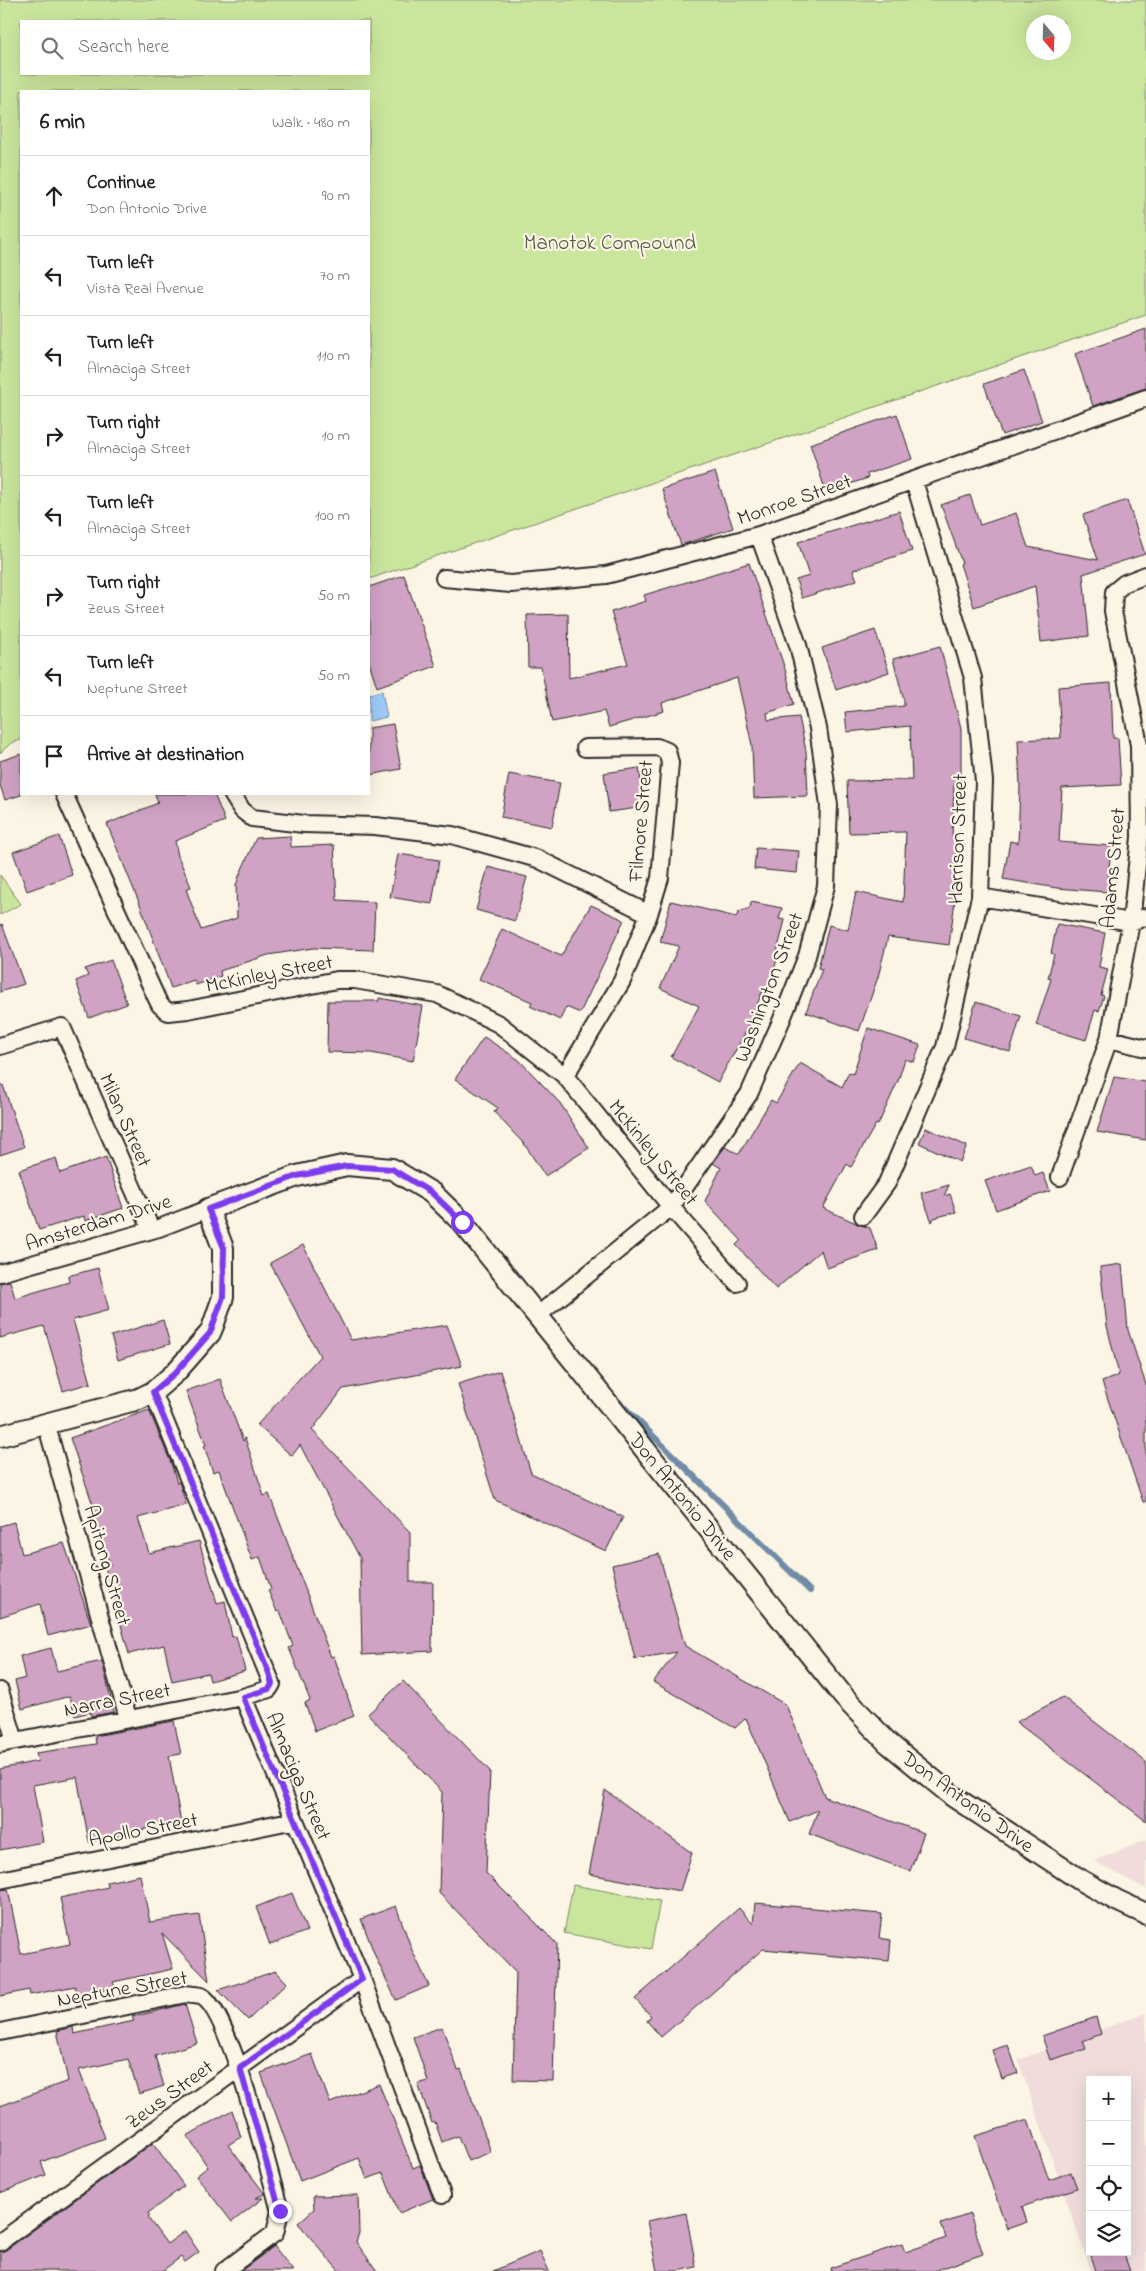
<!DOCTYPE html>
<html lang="en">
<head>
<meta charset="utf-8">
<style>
	:root { --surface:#fff; --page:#f6f6f6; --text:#202124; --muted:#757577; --line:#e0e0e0 }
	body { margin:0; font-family:"Indie Flower",sans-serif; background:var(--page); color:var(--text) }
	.controls { position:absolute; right:15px; bottom:15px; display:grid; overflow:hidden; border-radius:0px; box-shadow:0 5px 20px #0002 }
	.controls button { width:45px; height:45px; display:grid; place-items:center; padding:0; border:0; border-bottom:1px solid var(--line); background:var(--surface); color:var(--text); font:25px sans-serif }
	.compass { position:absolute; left:1026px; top:15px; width:45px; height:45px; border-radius:50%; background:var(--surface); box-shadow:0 5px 20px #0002; rotate:161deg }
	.stop { position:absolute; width:15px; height:15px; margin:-11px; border:4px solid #7c3aed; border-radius:50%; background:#fff }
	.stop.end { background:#7c3aed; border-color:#fff; box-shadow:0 1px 5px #0008 }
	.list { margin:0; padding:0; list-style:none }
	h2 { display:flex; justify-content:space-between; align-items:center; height:65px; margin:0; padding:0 20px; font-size:21px }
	h2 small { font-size:16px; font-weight:400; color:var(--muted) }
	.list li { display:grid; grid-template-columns:32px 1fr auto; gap:15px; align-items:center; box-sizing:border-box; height:80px; padding:0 20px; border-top:1px solid var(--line) }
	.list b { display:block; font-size:19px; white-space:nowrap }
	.list p { margin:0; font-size:16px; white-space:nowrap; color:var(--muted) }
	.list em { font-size:16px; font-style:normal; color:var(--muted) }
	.icon { flex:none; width:28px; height:28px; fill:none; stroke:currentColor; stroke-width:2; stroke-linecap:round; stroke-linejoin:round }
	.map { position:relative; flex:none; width:1146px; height:2271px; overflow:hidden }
	.search { position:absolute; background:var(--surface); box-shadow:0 5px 20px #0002; left:20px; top:20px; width:350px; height:55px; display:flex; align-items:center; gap:12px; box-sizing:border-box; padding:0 18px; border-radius:0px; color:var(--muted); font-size:19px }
	.panel { position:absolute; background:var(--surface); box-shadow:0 5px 20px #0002; left:20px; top:90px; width:350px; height:705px; border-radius:0px }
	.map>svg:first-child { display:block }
	.built { fill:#efdcdb; fill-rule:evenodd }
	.green { fill:#cae69d; stroke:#7a8864; fill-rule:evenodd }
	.water { fill:#9eccf9; stroke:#708ca7 }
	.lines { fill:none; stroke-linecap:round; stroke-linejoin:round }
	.stream { stroke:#708ca7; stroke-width:6 }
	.building { fill:#d0a2c4; stroke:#2b2b2b }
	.minor-casing { stroke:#2b2b2b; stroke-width:20 }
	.tertiary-casing { stroke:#2b2b2b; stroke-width:24 }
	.minor { stroke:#fcf5e5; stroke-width:16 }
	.tertiary { stroke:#fcf5e5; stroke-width:20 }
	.route { stroke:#7c3aed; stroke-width:6 }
	.labels { text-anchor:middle; stroke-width:4.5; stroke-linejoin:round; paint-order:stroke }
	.park-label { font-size:21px; fill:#535a48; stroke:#fcf5e5 }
	.street-label { font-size:21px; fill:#2b2b2b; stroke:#fcf5e5 }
</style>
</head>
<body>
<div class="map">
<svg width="1146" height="2271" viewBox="0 0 1146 2271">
	<rect width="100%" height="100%" fill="#fcf5e5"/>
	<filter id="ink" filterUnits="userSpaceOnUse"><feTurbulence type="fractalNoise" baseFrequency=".02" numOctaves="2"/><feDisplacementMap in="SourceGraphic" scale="10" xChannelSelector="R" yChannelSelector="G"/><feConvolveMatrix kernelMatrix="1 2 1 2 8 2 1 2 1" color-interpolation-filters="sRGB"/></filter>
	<g filter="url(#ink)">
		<path class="built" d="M1146 1840V1889L1094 1861Z
			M1146 2013V2271H1091L1018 2060ZM1090 2080H1127V2252H1090Z"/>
		<path class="green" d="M0 0H1146V315L369 579V91H21V740L11 743 0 753ZM369 21V74H21V21ZM1064 22V52H1034V22Z
			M0 875 21 904 0 915Z
			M573 1885 660 1901 651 1949 564 1933Z"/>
		<path class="water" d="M382 691 387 717 369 721V694Z"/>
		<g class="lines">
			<path class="stream" d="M614 1397 810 1591"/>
		</g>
		<path class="building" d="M1146 329V388L1093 406 1075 354Z
			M1024 370 1042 421 1002 435 984 384Z
			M897 414 912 459 867 474 868 478 826 492 810 444Z
			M715 472 733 528 681 545 662 489Z
			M970 495 980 525 1016 513 1028 547 1098 560 1083 515 1127 500 1145 554 1083 574 1089 636 1041 642 1035 586 974 607 960 564 962 563 941 505Z
			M899 511 912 551 853 570 857 580 802 598 796 580 809 576 798 542Z
			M749 563 785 669 794 704 767 713 768 720 799 717 806 751 808 796 754 798 752 745 737 678 662 703 664 711 609 727 604 711 552 722 541 667H528L527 615 568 614 569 678 628 664 611 612 646 601 644 595Z
			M404 575 436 666 377 687 369 662V587Z
			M875 630 889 672 836 690 822 648Z
			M940 646 961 728V784L954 785 952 838H957L953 901H955L949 945 888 937 878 977 859 1031 806 1012 822 969 818 968 829 925 848 930 856 892 903 902 906 832 849 833 847 781 912 780 910 726 847 732 845 712 904 706V701L893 659Z
			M1111 683 1113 738H1118L1121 785 1062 788 1059 842 1111 846 1107 892 1057 888 1003 879 1010 841 1018 843 1020 787 1018 740 1061 738 1058 687Z
			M393 724 401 769 369 775V728Z
			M21 754V795L5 800 0 785V761Z
			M639 768 645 807 609 812 604 773Z
			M509 774 560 783 552 827 501 817Z
			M155 794H214L225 821 175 841 178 856 191 887 186 889 201 930 237 918 236 886 239 876 256 838 290 836 291 847 334 845 337 900 375 902 373 950 313 948 268 955 220 971 221 976 196 985 194 980 171 988 141 907 107 824 158 803Z
			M59 836 72 875 27 891 13 852Z
			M756 848 799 851 797 873 754 869Z
			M398 854 439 860 432 904 390 897Z
			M488 867 527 877 515 921 476 910Z
			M671 901 736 917 739 912 750 908 751 902 782 908 779 919 785 920 777 952 779 953 767 993 762 992 748 1028 718 1082 671 1057 699 1006 660 988 679 946 660 942Z
			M591 905 624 920 580 1013 566 1007 560 1020 530 1006 532 1002 479 979 502 929 561 956Z
			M2 924 24 984 0 992V925Z
			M1057 924 1105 933 1099 967 1108 969 1101 995 1104 996 1099 1011 1095 1010 1086 1040 1036 1025 1051 979 1048 978 1054 954 1051 953Z
			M111 960 127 1004 89 1018 76 981 88 976 85 969Z
			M379 998 423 1006 413 1061 371 1053 327 1052 328 1001H379Z
			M976 1002 1021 1016 1010 1052 964 1038Z
			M868 1028 920 1045 914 1062 905 1059 898 1081 878 1125 876 1124 851 1167 847 1164 823 1208 858 1224 870 1228 878 1250 827 1268 821 1250 776 1289 736 1245 741 1240 705 1201 721 1168 713 1163 725 1147 739 1154 771 1100 776 1103 800 1063 842 1087 849 1072 853 1074Z
			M484 1037 519 1060 560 1103 589 1148 545 1176 525 1145 494 1112 498 1108 455 1079Z
			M1114 1077 1146 1082V1140L1097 1132Z
			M0 1085H3L24 1147 0 1155Z
			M926 1128 967 1146 960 1162 919 1143Z
			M106 1157 123 1208 85 1221 84 1216 39 1230 19 1170 56 1158 60 1173Z
			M1031 1165 1035 1176 1043 1173 1050 1191 996 1210 985 1181Z
			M949 1185 944 1196 950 1194 956 1212 934 1218 932 1222 921 1193Z
			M303 1245 351 1340 447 1325 462 1366 343 1389 312 1430 410 1532V1582H433L432 1651 362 1655 360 1558 300 1445 292 1456 257 1425 320 1356 270 1263Z
			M1122 1264 1128 1330 1146 1385V1502H1143L1102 1382 1119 1375 1107 1326 1100 1267Z
			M98 1268 109 1310 73 1320 91 1383 63 1391 44 1326 0 1338V1283L10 1281 15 1298 69 1282 68 1276Z
			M163 1320 170 1344 118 1360 111 1336Z
			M500 1371 531 1473 623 1517 606 1551 495 1500 458 1384Z
			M220 1379 243 1441 245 1438 264 1496 269 1494 331 1657 334 1656 354 1716 315 1731 305 1703 310 1700 289 1648 293 1646 280 1611 277 1612 268 1590 271 1589 260 1557 252 1560 219 1470 213 1472 204 1446 206 1445 186 1391Z
			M149 1410 171 1463 177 1483 179 1482 181 1487 186 1505 138 1518 149 1553 199 1541 217 1603 225 1601 232 1637 236 1636 245 1671 210 1681 208 1673 172 1681 164 1645 129 1654 105 1567 110 1565 99 1532H97L90 1506 93 1505 70 1438Z
			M14 1522 22 1554 64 1543 91 1624 48 1636 40 1604 0 1617V1526Z
			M659 1554 685 1646 786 1705 825 1797 924 1833 910 1871 809 1834 818 1810 790 1822 746 1718 735 1728 653 1682 677 1652 635 1659 612 1565Z
			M51 1648 57 1671 102 1661 114 1712 91 1716 90 1712 75 1716 70 1696 22 1709 15 1681 25 1678 20 1656Z
			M403 1681 490 1771 486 1873 557 1944 553 2081 513 2080 516 1972 439 1893 442 1792 368 1714Z
			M1063 1697 1146 1762V1821L1016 1722Z
			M174 1721 181 1754 169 1756 181 1823 128 1832V1835L89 1842 77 1777 33 1785 43 1842 0 1850V1769L38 1761 36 1753 96 1744 95 1736Z
			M605 1790 692 1853 680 1891 589 1874Z
			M140 1875 150 1922 199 1915 209 1981 162 1933 173 1969 113 1982 115 1987 78 1997 75 1986 30 1995 29 1990 0 1996V1890L8 1889 21 1954 70 1944 60 1898 108 1887 107 1882Z
			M292 1893 307 1931 270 1945 256 1907Z
			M755 1903 882 1914 879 1938 891 1940 889 1961 763 1949 661 2037 647 2021 651 2016 635 1999 739 1908 753 1924Z
			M396 1906 412 1950 429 1986 396 2000 376 1958 361 1919Z
			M276 1971 287 1983 248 2020 218 1990Z
			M185 2004 197 2043 155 2056 164 2086 139 2094 128 2059 79 2070 105 2138 41 2162 46 2175 0 2193V2106L68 2081 57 2031 73 2027 74 2034 134 2021 132 2017Z
			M1096 2017 1101 2034 1083 2041 1086 2049 1050 2060 1042 2036Z
			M442 2027 458 2070 461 2069 491 2152 468 2161 458 2136 442 2142 435 2122 432 2123 418 2084 428 2081 413 2037Z
			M1008 2045 1018 2073 1002 2079 992 2050Z
			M312 2054 330 2103 379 2084 413 2168 420 2165 433 2199 399 2213 383 2173 367 2179 359 2158 300 2181 261 2073Z
			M232 2110 241 2137 228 2145 265 2194 255 2198H263L232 2222 196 2176 208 2167 187 2136Z
			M1028 2120 1049 2180 1071 2172 1077 2188 1022 2207 1027 2222 1007 2229 975 2136Z
			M153 2143 184 2186 148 2213 150 2216 148 2218 167 2244 185 2231 199 2252 185 2262 181 2257 162 2271H0V2252L6 2250Z
			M358 2195 359 2233 356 2242 377 2271H339L298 2223 314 2209 313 2196Z
			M686 2213 696 2267 678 2271H657L647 2221Z
			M970 2214 983 2254 934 2271H831L830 2268 902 2244 905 2252 946 2238 941 2224Z
			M274 2246 293 2271H241Z
			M540 2251 549 2271H493Z
			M1090 2252H1123L1130 2271H1096Z"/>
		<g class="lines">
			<defs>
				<path id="minor" d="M444 578 511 584 606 575 759 535 1146 398
					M64 794 156 997 160 1005 168 1012 188 1010 337 980H355L437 994 499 1024 565 1076 671 1207 737 1283
					M232 794 242 810 252 818 304 824 375 826 452 835 538 859 649 914
					M980 897 1131 922 1146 917
					M1109 1039 1146 1048
					M0 1046 62 1027 151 1229
					M565 1076 622 981 649 914 660 878 670 763 667 751 657 747 585 748
					M1060 1177 1109 1039 1131 922 1140 837 1139 745 1113 611 1114 592 1125 583 1146 575
					M863 1216 887 1183 945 1047 980 897 984 781 973 678 914 481
					M0 1273 159 1228 208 1209
					M538 1315 671 1207 749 1094 782 1019 807 956 826 886 829 805 818 728 798 645 759 535
					M46 1423 128 1718
					M0 1691 15 1741
					M243 1697 362 1979 442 2195
					M0 1744 243 1697 269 1689 272 1684 153 1392
					M0 1880 295 1820
					M0 2032 186 1994C190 1995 197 1995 201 1996 230 2009 270 2176 280 2211L275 2233 224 2271
					M0 2242 362 1979"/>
				<path id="tertiary" d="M0 1436 139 1399 153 1392 175 1373 210 1333 213 1326 223 1297V1248L208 1209 297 1176 347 1165 392 1169 432 1193 462 1222 844 1697 888 1743 954 1797 1082 1881 1116 1900 1146 1914"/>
			</defs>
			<use href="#minor" class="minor-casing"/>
			<use href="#tertiary" class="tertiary-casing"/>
			<use href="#minor" class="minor"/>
			<use href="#tertiary" class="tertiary"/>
		</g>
	</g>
	<g class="lines" filter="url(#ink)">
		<path class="route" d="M280 2211 240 2068 362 1979 243 1697 269 1689 272 1684 269 1673 153 1392 175 1373 210 1333 223 1297 224 1248 208 1209 297 1176 347 1166 392 1169 432 1193 462 1222"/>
	</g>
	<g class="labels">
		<g class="park-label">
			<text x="610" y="249">Manotok Compound</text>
		</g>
		<g class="street-label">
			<text transform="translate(794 499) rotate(-19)" y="7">Monroe Street</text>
			<text transform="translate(640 821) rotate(-85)" y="7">Filmore Street</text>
			<text transform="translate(957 839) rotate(-88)" y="7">Harrison Street</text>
			<text transform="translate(1112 868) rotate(-85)" y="7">Adams Street</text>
			<text transform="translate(269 973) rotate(-11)" y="7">McKinley Street</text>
			<text transform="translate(768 987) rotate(-69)" y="7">Washington Street</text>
			<text transform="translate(126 1120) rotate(66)" y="7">Milan Street</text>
			<text transform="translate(654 1152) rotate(51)" y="7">McKinley Street</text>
			<text transform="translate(98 1222) rotate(-17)" y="7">Amsterdam Drive</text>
			<text transform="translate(683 1496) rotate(51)" y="7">Don Antonio Drive</text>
			<text transform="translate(108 1565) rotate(74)" y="7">Apitong Street</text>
			<text transform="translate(117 1699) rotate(-11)" y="7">Narra Street</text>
			<text transform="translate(299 1776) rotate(67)" y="7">Almaciga Street</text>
			<text transform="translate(968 1801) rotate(36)" y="7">Don Antonio Drive</text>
			<text transform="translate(143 1829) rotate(-11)" y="7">Apollo Street</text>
			<text transform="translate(122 1988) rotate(-10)" y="7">Neptune Street</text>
			<text transform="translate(169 2094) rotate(-36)" y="7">Zeus Street</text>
		</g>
	</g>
</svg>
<div class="controls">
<button>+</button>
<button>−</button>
<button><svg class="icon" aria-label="locate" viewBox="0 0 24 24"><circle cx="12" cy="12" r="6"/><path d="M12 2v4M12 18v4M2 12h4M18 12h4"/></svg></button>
<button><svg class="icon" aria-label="layers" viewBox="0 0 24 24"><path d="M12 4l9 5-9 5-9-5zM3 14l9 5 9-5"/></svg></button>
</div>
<svg class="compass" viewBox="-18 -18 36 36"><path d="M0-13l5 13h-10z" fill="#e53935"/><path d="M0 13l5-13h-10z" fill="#757577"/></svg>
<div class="stop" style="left:462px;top:1222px"></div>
<div class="stop end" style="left:280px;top:2211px"></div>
<div class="search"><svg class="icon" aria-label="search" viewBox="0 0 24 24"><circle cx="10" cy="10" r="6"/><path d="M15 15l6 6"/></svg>Search here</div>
<section class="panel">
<h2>6 min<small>Walk · 480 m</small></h2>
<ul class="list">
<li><svg class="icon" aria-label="ahead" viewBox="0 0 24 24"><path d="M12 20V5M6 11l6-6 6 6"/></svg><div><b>Continue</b><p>Don Antonio Drive</p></div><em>90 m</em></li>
<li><svg class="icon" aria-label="left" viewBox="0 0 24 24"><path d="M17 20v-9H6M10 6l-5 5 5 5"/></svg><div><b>Turn left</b><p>Vista Real Avenue</p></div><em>70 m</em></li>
<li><svg class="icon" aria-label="left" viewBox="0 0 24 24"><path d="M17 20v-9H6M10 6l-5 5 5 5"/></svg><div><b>Turn left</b><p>Almaciga Street</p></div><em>110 m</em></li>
<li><svg class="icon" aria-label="right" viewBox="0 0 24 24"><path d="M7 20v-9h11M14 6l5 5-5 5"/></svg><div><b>Turn right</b><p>Almaciga Street</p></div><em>10 m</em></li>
<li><svg class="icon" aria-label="left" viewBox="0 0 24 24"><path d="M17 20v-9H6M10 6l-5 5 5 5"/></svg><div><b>Turn left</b><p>Almaciga Street</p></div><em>100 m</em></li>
<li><svg class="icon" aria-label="right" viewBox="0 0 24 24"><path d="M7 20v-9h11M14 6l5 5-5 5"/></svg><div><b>Turn right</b><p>Zeus Street</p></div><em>50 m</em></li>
<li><svg class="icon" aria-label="left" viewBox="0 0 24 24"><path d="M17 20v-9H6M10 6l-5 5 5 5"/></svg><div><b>Turn left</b><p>Neptune Street</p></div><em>50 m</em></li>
<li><svg class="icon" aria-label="arrive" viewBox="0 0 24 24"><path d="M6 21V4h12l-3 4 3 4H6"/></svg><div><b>Arrive at destination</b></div></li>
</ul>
</section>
</div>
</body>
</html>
